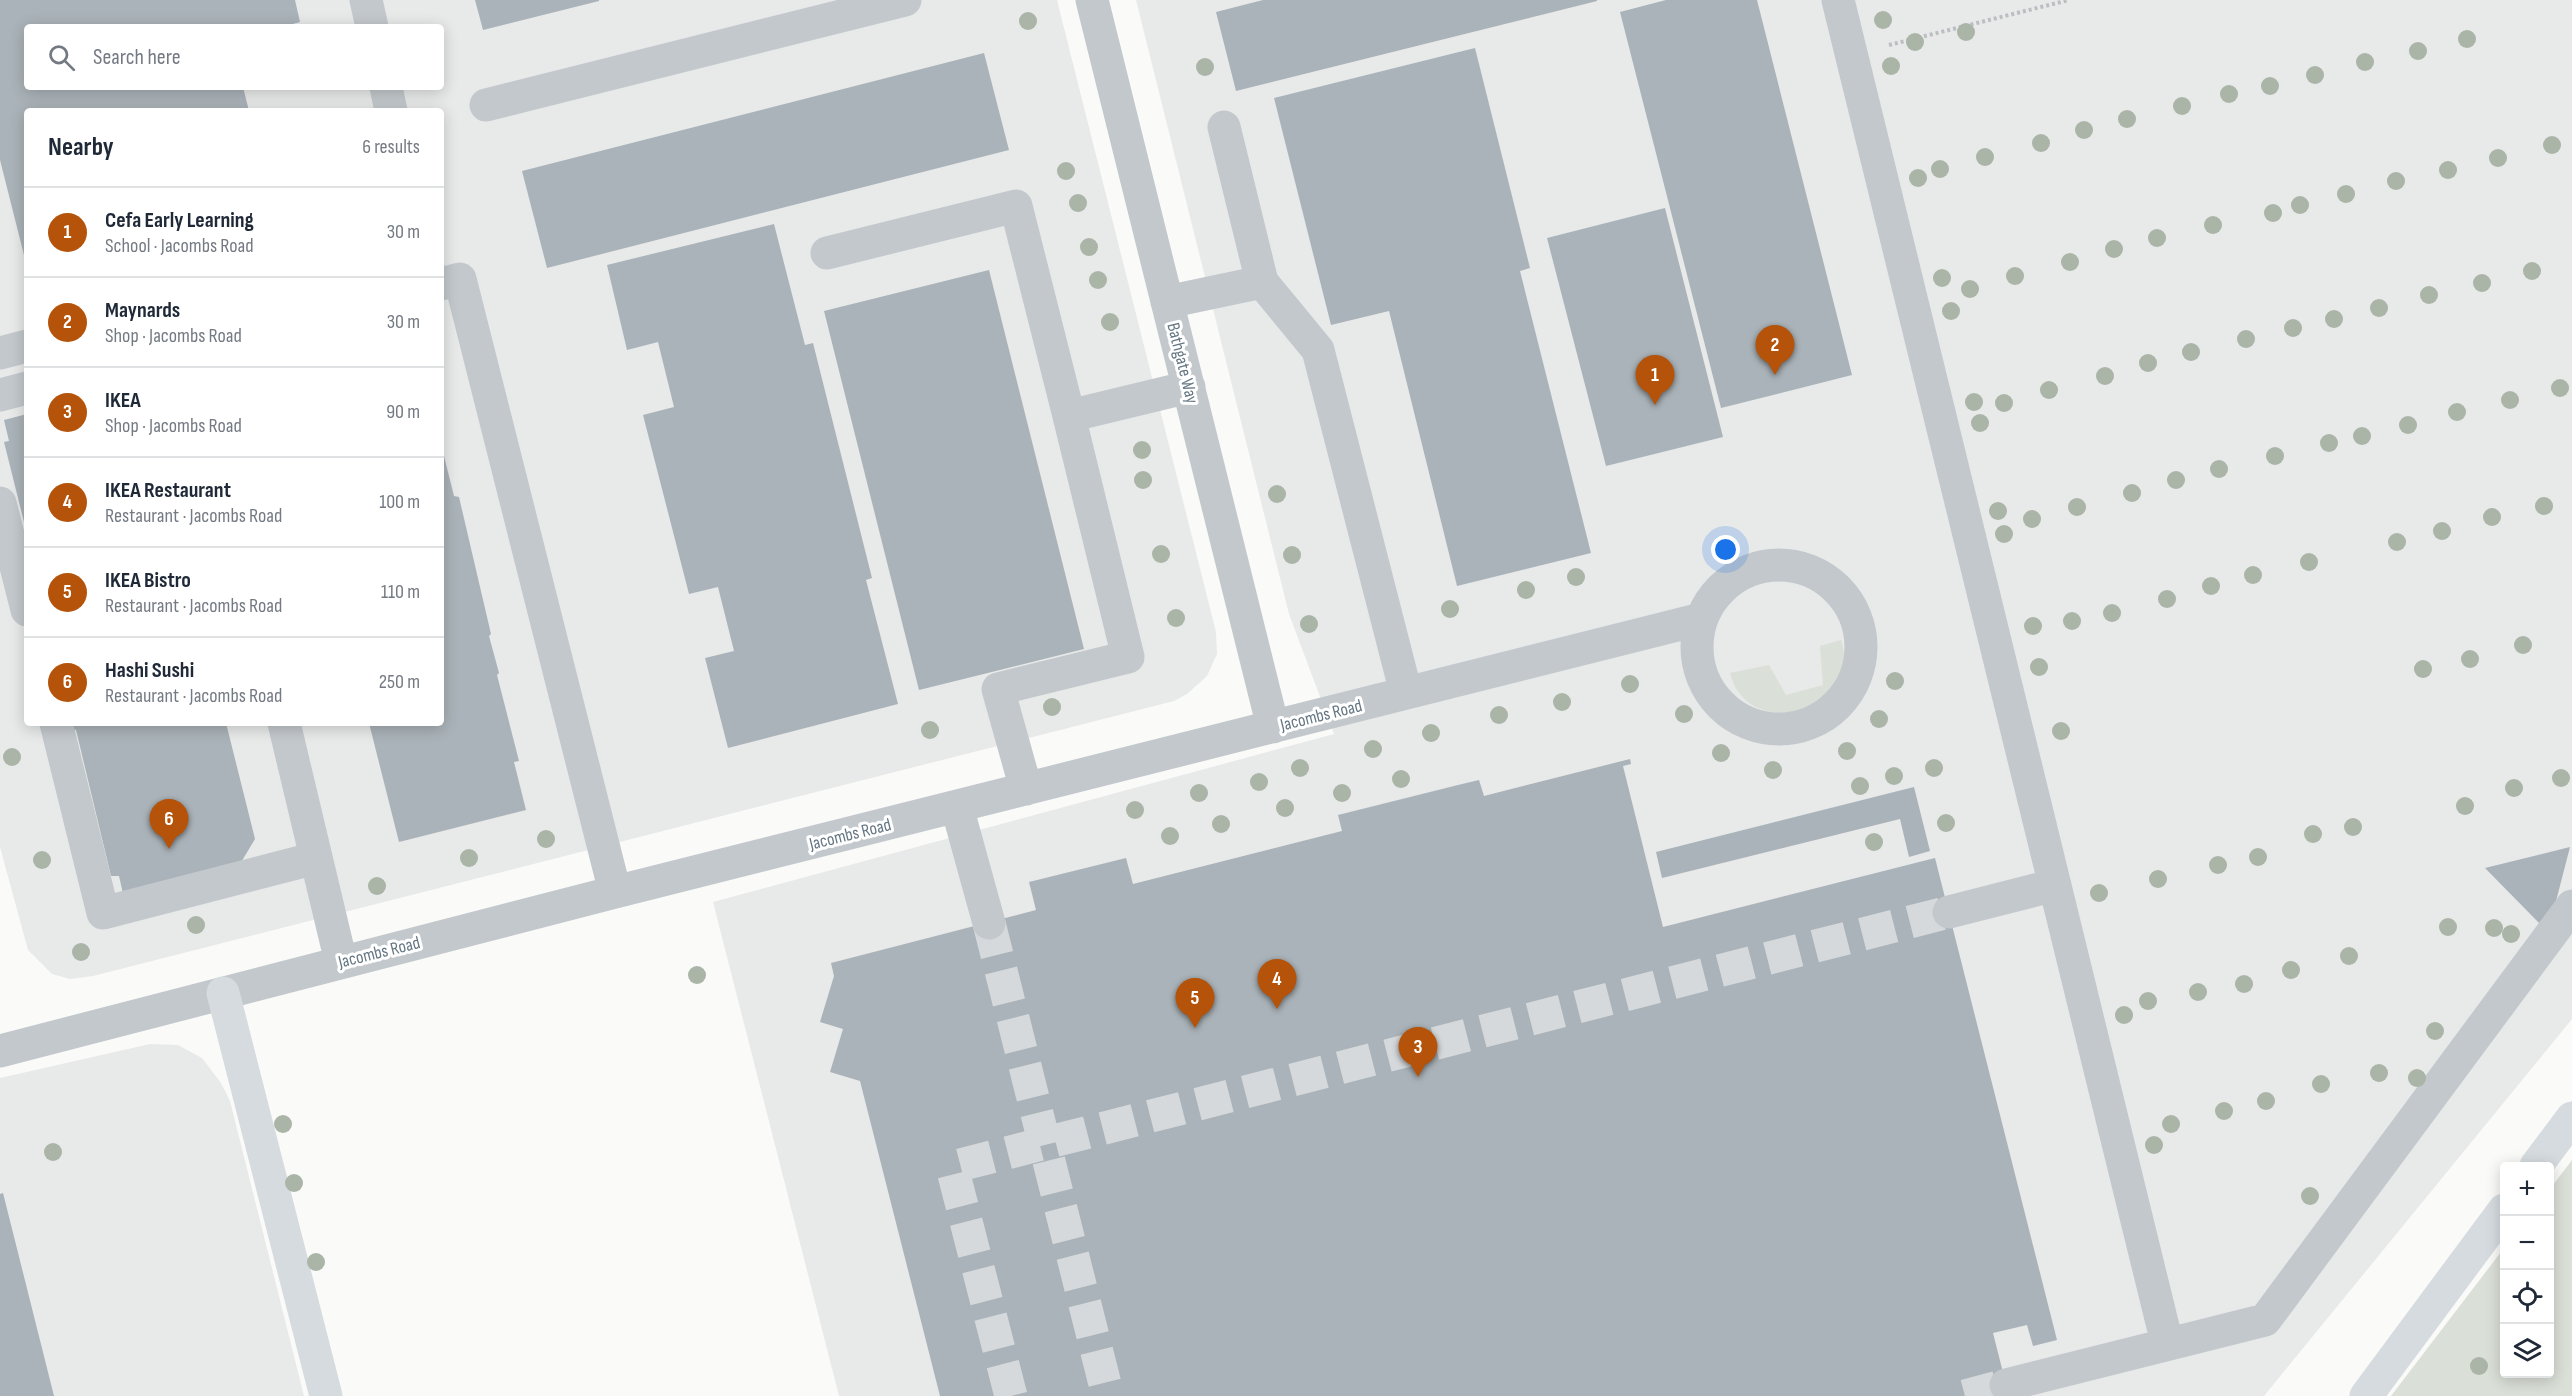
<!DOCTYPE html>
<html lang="en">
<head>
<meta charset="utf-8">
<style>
	:root { --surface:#fff; --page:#f6f6f7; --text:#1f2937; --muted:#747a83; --line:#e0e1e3; --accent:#b45309 }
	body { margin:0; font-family:"Sofia Sans Condensed",sans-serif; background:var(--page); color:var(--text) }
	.controls { position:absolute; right:18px; bottom:18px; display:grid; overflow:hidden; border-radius:6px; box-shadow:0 3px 15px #0003 }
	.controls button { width:54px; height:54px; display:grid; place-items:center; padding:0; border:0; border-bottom:2px solid var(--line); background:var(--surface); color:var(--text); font:30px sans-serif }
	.you { position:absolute; left:1726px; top:550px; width:21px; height:21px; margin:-15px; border:4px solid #fff; border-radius:50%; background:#1a73e8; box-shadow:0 0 0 9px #1a73e833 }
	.badge { display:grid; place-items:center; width:39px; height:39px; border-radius:50%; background:var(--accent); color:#fff; font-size:20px; font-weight:700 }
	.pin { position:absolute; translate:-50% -50px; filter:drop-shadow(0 2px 3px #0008) }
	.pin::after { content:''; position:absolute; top:32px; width:21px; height:18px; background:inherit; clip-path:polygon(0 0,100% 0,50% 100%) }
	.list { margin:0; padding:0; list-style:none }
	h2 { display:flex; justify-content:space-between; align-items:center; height:78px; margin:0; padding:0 24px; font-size:26px }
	h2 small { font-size:20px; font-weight:400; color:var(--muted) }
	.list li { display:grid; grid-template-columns:39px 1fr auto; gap:18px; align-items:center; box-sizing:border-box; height:90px; padding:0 24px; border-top:2px solid var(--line) }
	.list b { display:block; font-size:22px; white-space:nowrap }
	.list p { margin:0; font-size:20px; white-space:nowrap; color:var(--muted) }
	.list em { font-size:20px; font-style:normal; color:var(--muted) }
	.icon { flex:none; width:33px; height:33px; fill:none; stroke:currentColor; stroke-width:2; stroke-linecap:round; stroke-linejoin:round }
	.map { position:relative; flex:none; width:2572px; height:1396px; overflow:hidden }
	.search { position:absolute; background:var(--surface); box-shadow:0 3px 15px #0003; left:24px; top:24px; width:420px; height:66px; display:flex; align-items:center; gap:15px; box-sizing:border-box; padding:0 21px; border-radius:6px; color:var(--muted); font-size:22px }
	.panel { position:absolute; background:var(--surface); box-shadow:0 3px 15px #0003; left:24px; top:108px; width:420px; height:618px; border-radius:6px }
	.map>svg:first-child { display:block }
	.built { fill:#e8e9e9; fill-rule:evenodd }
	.green { fill:#dadfd7 }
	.building { fill:#aab3b9 }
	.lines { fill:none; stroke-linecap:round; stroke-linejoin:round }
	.minor-tunnel { stroke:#d5d9db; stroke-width:33; stroke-dasharray:33 16; stroke-linecap:butt }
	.path { stroke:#bbbfc2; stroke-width:4; stroke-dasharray:3 3; stroke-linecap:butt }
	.minor { stroke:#c3c8cc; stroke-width:33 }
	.highway { stroke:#d6dbdf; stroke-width:33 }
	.tree { fill:#aab4a7 }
	.labels { text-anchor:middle; stroke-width:6; stroke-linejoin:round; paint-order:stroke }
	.street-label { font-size:18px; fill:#657683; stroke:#fff }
</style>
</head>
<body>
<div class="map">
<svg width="2572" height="1396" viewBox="0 0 2572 1396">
	<rect width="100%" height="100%" fill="#fafaf8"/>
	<path class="built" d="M0 0H1057L1216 632 1217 654 1207 676 1187 694 1174 701 93 976 70 979 52 974 28 950 0 847ZM27 27H441V87H27ZM27 111H441V723H27Z
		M1136 0H2572V1019L2264 1396H839L713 902 1334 734 1289 614Z
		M150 1044 178 1045 202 1058 221 1083 230 1101 304 1396H0V1078Z"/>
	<path class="green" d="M1841 640C1865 711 1747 744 1730 673L1769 665 1786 695 1823 685 1820 646Z
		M2572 1160V1396H2391L2504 1248V1374H2550V1189Z"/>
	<path class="building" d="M0 0H295L300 22 282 27H27V87H243L249 111H27L26 263 0 160Z
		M475 0H599V1L483 30Z
		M1263 0H1597V1L1236 91 1216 12Z
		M1666 0H1757L1852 375 1721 408 1620 12Z
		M1475 48 1530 268 1520 271 1591 553 1457 586 1389 311 1331 325 1274 98Z
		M984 53 1009 150 547 268 522 171Z
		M1665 208 1723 437 1606 466 1547 238Z
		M774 224 805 345 813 343 872 578 866 580 898 704 728 748 705 658 734 651 718 587 689 594 643 415 674 407 658 342 627 350 607 265Z
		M989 270 1084 649 919 690 824 311Z
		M27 414V530H26L4 442 9 441 4 420Z
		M444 456 454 496 459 497 491 634 489 636 499 673 497 675 519 761 514 762 526 810 399 842 369 723H441V457Z
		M71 723H226L255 839 237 869 124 898 119 876H111L76 730 72 729Z
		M1630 759 1631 764 1623 766 1663 927 1935 858 2057 1340 2033 1346 2027 1325 1993 1333 2009 1396H940L860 1081 830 1072 843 1029 820 1022 834 976 831 963 1036 910 1029 882 1126 858 1133 884 1342 831 1338 815 1458 785 1479 780 1484 796Z
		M1914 787 1930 851 1909 857 1900 819 1662 878 1656 852Z
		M2570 847 2548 932 2485 868Z
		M3 1193 54 1396H0V1194Z"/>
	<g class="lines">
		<path class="minor-tunnel" d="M989 923 1108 1396
			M1011 1396 952 1167 1949 912
			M1965 1396 2006 1385"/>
		<path class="path" d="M1889 45 2069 0"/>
		<path class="minor" d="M366 0 372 27
			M1092 0 1273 727
			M1838 0 2167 1343
			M386 87 391 111
			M486 105 905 0
			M1224 127 1262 282 1318 350 1406 693
			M827 253 1016 206 1069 416 1189 387
			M441 284 460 279 615 892
			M1167 302 1262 282
			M0 353 27 346
			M0 395 27 388
			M0 503 27 610
			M1697 647a82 82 0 1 1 164 0a82 82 0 1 1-164 0Z
			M56 723 103 913 316 858
			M284 723 341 962
			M1026 789 998 689 1128 657 1069 416
			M957 807 989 923
			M1949 912 2055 885
			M0 1051 615 892 1701 619
			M2006 1385 2265 1320 2572 906"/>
		<path class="highway" d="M223 993 326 1396
			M2536 1166 2572 1118
			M2366 1396 2504 1210"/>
	</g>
	<g class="tree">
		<circle cx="1883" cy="20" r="9"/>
		<circle cx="1028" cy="21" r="9"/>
		<circle cx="1966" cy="32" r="9"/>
		<circle cx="2467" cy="39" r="9"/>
		<circle cx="1915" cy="42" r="9"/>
		<circle cx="2418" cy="51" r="9"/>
		<circle cx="2365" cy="62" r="9"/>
		<circle cx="1891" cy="66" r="9"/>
		<circle cx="1205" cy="67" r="9"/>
		<circle cx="2315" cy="75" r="9"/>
		<circle cx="2270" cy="86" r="9"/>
		<circle cx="2229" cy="94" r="9"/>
		<circle cx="2182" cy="106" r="9"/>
		<circle cx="2127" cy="119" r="9"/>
		<circle cx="2084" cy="130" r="9"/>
		<circle cx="2041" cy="143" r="9"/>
		<circle cx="2552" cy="145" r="9"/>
		<circle cx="1985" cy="157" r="9"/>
		<circle cx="2498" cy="158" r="9"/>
		<circle cx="1940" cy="169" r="9"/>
		<circle cx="2448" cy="170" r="9"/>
		<circle cx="1066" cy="171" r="9"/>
		<circle cx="1918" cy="178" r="9"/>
		<circle cx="2396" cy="181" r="9"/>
		<circle cx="2346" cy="194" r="9"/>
		<circle cx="1078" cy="203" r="9"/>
		<circle cx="2300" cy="205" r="9"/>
		<circle cx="2273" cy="213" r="9"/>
		<circle cx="2213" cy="225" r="9"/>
		<circle cx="2157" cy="238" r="9"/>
		<circle cx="1089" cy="247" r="9"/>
		<circle cx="2114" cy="249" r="9"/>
		<circle cx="2070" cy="262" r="9"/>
		<circle cx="2532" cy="271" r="9"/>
		<circle cx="2015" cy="276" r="9"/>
		<circle cx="1942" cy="278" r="9"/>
		<circle cx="1098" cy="280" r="9"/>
		<circle cx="2482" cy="283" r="9"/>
		<circle cx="1970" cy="289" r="9"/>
		<circle cx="2429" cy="295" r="9"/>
		<circle cx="2379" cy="308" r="9"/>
		<circle cx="1951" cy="311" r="9"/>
		<circle cx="2334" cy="319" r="9"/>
		<circle cx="1110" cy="322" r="9"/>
		<circle cx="2293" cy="328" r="9"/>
		<circle cx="2246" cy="339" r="9"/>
		<circle cx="2191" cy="352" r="9"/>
		<circle cx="2148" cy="363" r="9"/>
		<circle cx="2105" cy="376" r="9"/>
		<circle cx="2560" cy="388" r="9"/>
		<circle cx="2049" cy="390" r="9"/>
		<circle cx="2510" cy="400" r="9"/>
		<circle cx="1974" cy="402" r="9"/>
		<circle cx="2004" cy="403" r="9"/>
		<circle cx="2457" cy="412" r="9"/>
		<circle cx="1980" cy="423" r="9"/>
		<circle cx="2408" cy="425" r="9"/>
		<circle cx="2362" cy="436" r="9"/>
		<circle cx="2329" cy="443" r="9"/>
		<circle cx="1142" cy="450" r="9"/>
		<circle cx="2275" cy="456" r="9"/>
		<circle cx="2219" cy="469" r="9"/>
		<circle cx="1143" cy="480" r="9"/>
		<circle cx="2176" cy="480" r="9"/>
		<circle cx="2132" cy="493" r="9"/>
		<circle cx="1277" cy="494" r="9"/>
		<circle cx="2544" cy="506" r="9"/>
		<circle cx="2077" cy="507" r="9"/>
		<circle cx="1998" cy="511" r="9"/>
		<circle cx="2492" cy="517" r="9"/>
		<circle cx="2032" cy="519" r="9"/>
		<circle cx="2442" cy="531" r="9"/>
		<circle cx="2004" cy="534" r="9"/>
		<circle cx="2397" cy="542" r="9"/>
		<circle cx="1161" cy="554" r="9"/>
		<circle cx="1292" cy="555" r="9"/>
		<circle cx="2309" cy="562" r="9"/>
		<circle cx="2253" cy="575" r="9"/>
		<circle cx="1576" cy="577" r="9"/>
		<circle cx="2211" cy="586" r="9"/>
		<circle cx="1526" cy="590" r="9"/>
		<circle cx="2167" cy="599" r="9"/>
		<circle cx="1450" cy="609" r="9"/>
		<circle cx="2112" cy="613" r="9"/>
		<circle cx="1176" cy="618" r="9"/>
		<circle cx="2072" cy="621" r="9"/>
		<circle cx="1309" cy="624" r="9"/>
		<circle cx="2033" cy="626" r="9"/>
		<circle cx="2523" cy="645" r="9"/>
		<circle cx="2470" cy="659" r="9"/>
		<circle cx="2039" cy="667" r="9"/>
		<circle cx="2423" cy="669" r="9"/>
		<circle cx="1895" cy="681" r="9"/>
		<circle cx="1630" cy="684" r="9"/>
		<circle cx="1562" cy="702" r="9"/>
		<circle cx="1052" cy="707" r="9"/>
		<circle cx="1684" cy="714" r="9"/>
		<circle cx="1499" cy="715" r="9"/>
		<circle cx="1879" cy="719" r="9"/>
		<circle cx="930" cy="730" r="9"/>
		<circle cx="2061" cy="731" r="9"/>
		<circle cx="1431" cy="733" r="9"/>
		<circle cx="1373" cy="749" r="9"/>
		<circle cx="1847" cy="751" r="9"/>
		<circle cx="1721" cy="753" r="9"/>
		<circle cx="12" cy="757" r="9"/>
		<circle cx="1300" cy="768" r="9"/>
		<circle cx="1934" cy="768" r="9"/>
		<circle cx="1773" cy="770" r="9"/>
		<circle cx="1894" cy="776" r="9"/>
		<circle cx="2561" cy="778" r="9"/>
		<circle cx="1401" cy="779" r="9"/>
		<circle cx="1259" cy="782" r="9"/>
		<circle cx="1860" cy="786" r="9"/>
		<circle cx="2514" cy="788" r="9"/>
		<circle cx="1199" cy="793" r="9"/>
		<circle cx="1342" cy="793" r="9"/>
		<circle cx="2465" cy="806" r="9"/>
		<circle cx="1285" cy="808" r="9"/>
		<circle cx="1135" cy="810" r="9"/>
		<circle cx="1946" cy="823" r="9"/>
		<circle cx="1221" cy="824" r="9"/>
		<circle cx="2353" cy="827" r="9"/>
		<circle cx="2313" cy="834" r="9"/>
		<circle cx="1170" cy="836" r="9"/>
		<circle cx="546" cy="839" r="9"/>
		<circle cx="1874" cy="842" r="9"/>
		<circle cx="2258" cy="857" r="9"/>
		<circle cx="469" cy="858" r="9"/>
		<circle cx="42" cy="860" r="9"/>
		<circle cx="2218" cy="865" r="9"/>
		<circle cx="2158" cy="879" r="9"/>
		<circle cx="377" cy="886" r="9"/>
		<circle cx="2099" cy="893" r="9"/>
		<circle cx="196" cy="925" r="9"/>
		<circle cx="2448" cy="927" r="9"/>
		<circle cx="2494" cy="928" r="9"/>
		<circle cx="2511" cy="934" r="9"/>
		<circle cx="81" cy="952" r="9"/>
		<circle cx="2349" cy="956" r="9"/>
		<circle cx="2291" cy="970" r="9"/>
		<circle cx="697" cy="975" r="9"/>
		<circle cx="2244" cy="984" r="9"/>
		<circle cx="2198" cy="992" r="9"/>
		<circle cx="2148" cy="1001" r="9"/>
		<circle cx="2124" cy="1015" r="9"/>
		<circle cx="2435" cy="1031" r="9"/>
		<circle cx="2379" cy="1073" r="9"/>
		<circle cx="2417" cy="1078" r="9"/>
		<circle cx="2321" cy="1084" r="9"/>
		<circle cx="2266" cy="1101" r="9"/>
		<circle cx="2224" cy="1111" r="9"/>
		<circle cx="283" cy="1124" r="9"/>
		<circle cx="2171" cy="1124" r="9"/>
		<circle cx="2154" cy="1145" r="9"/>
		<circle cx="53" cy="1152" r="9"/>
		<circle cx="294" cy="1183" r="9"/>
		<circle cx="2310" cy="1196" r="9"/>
		<circle cx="316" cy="1262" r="9"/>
		<circle cx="2479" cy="1366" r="9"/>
	</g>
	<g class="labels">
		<g class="street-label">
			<text transform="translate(1183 363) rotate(76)" y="6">Bathgate Way</text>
			<text transform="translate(1321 715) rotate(-14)" y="6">Jacombs Road</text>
			<text transform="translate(850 834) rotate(-14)" y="6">Jacombs Road</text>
			<text transform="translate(379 952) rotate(-14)" y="6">Jacombs Road</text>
		</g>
	</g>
</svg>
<div class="controls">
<button>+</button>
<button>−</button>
<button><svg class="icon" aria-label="locate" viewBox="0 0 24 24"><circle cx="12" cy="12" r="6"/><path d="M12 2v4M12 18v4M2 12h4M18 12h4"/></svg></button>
<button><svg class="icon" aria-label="layers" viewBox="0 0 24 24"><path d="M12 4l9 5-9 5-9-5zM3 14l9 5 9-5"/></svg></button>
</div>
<div class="you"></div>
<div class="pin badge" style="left:1655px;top:405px">1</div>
<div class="pin badge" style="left:1775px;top:375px">2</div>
<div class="pin badge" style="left:1418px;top:1077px">3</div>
<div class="pin badge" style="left:1277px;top:1009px">4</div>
<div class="pin badge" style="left:1195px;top:1028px">5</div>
<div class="pin badge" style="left:169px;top:849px">6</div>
<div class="search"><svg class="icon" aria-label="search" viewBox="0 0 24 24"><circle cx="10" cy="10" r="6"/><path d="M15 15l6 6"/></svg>Search here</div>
<section class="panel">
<h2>Nearby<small>6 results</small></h2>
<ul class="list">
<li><span class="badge">1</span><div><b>Cefa Early Learning</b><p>School · Jacombs Road</p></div><em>30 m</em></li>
<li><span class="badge">2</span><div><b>Maynards</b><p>Shop · Jacombs Road</p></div><em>30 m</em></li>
<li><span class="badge">3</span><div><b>IKEA</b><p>Shop · Jacombs Road</p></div><em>90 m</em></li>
<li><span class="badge">4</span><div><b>IKEA Restaurant</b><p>Restaurant · Jacombs Road</p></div><em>100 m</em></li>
<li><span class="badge">5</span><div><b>IKEA Bistro</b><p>Restaurant · Jacombs Road</p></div><em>110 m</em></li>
<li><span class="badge">6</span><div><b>Hashi Sushi</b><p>Restaurant · Jacombs Road</p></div><em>250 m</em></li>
</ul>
</section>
</div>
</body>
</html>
